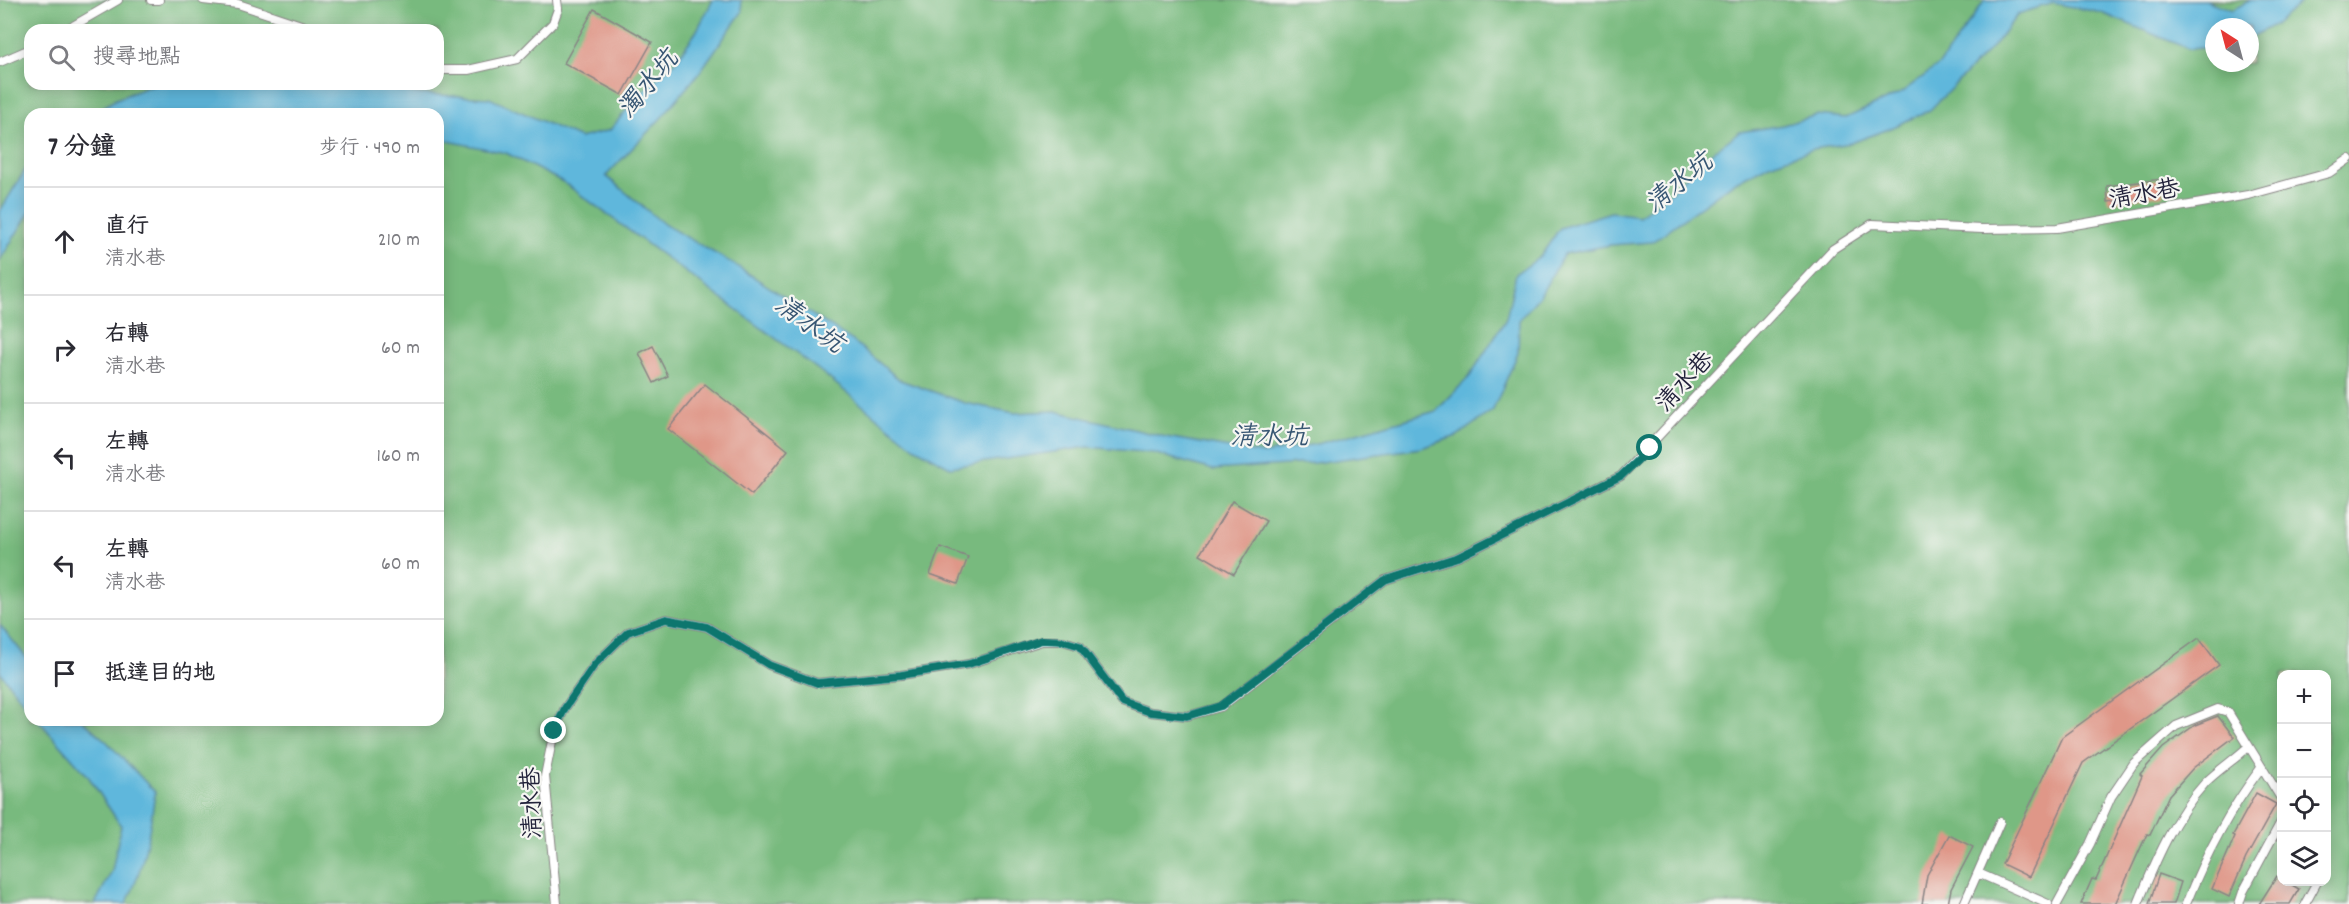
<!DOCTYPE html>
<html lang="zh-TW">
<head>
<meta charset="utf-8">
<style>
	:root { --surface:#fff; --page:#f7f7f7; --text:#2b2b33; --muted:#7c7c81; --line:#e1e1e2 }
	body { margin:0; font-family:Dekko,"LXGW WenKai TC",sans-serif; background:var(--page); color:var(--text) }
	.controls { position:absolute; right:18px; bottom:18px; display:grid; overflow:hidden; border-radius:12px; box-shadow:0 3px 15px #0003 }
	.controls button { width:54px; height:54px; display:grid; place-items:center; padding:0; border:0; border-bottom:2px solid var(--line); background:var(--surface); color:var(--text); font:30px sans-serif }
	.compass { position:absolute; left:2205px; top:18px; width:54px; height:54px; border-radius:50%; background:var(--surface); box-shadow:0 3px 15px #0003; rotate:324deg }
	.stop { position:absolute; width:18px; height:18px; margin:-14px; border:4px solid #0f766e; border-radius:50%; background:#fff }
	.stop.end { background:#0f766e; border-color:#fff; box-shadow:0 2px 6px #0008 }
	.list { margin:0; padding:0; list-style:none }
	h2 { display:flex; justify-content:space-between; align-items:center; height:78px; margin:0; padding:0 24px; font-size:26px }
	h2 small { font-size:20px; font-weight:400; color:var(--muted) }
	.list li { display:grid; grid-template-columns:39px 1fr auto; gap:18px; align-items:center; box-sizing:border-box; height:108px; padding:0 24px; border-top:2px solid var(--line) }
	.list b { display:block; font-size:22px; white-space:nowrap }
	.list p { margin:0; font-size:20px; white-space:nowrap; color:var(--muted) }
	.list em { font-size:20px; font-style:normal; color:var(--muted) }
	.icon { flex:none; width:33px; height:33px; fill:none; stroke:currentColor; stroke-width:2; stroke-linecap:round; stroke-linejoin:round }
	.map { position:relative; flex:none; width:2349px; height:904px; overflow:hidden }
	.search { position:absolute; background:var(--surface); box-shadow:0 3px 15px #0003; left:24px; top:24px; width:420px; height:66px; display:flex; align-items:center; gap:15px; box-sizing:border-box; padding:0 21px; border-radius:18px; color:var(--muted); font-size:22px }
	.panel { position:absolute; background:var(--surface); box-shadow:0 3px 15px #0003; left:24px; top:108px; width:420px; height:618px; border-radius:18px }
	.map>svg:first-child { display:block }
	.forest { fill:#78ba7e; stroke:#4d6e5c; stroke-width:1.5; fill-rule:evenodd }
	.water { fill:#5eb7dc; stroke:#406c8c; stroke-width:1.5 }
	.building { fill:#df9788 }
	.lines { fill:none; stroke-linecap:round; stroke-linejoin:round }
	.service-casing { stroke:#888484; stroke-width:10 }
	.service { stroke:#fff; stroke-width:8 }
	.route { stroke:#0f766e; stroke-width:8 }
	.labels { text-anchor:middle; stroke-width:4.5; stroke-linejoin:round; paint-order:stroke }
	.street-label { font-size:24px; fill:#22223b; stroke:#f6f6f2 }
	.water-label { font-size:26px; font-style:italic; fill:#375673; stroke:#f6f6f2 }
</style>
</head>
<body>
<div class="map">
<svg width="2349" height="904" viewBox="0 0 2349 904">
	<rect width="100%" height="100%" fill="#f6f6f2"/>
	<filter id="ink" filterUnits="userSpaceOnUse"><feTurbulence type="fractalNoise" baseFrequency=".0167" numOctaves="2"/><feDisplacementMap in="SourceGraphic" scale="12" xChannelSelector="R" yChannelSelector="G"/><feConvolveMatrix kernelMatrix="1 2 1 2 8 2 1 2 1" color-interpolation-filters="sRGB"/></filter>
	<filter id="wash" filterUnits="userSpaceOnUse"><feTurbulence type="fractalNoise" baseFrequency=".008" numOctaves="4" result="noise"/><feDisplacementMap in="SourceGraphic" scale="24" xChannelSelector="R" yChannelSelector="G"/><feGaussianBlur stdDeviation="1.35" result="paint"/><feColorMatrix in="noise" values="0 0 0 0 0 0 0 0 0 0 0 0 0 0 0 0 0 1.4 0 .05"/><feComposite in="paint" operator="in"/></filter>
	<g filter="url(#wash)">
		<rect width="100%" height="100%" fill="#eee7cd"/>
		<path class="forest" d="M0 0H2349V904H0ZM2214 27H2250V63H2214ZM30 30H438V84H30ZM30 114H438V720H30ZM2282 674H2326V882H2282Z"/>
		<path class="water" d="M713 0H741L742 12 699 73 661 118 606 176 665 225 732 263 853 341 900 380 965 403 1015 413 1055 411 1166 437 1264 454 1321 443 1436 411 1470 376 1506 319 1516 274 1540 257 1560 228 1611 212 1639 216 1667 196 1708 155 1740 132 1783 125 1817 115 1846 118 1899 94 1939 65 1985 0H2205L2232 10 2251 0H2304L2277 23 2250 38V27H2214V47L2189 49 2102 13 2053 3 2018 14 1993 46 1930 110 1889 129 1851 143 1813 149 1769 164 1730 185 1652 242 1610 245 1564 254 1541 294 1519 320 1518 353 1493 410 1457 436 1421 448 1314 463 1213 470 1153 453 1088 447 950 467 914 447 820 371 563 182 506 153 438 139V114H92L116 99 155 84H359L422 94 489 98 580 138 610 130 639 95 675 62 696 32Z
			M30 162V212L0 260V211Z
			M0 625 30 662V711L0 672Z
			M38 720H82L107 742 155 792C150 830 144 869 126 904H95L112 871 121 826 88 776Z"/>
		<g id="blocks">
			<path class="building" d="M594 9 652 42 622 95 564 63Z
				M2162 179 2163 195 2108 202 2107 186Z
				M653 346 668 376 654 383 639 353Z
				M705 384 788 450 752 495 668 429Z
				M1232 501 1266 521 1234 574 1200 554Z
				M940 547 968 557 958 584 930 574Z
				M2199 638 2219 665 2083 763 2029 877 2002 864 2062 737Z
				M2218 716 2234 737 2193 768 2169 795 2150 835 2147 834 2115 904H2081L2092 879 2096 880 2142 776 2140 774 2163 748 2195 725Z
				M2256 793 2276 804 2246 858 2229 897 2212 889 2235 836 2233 835Z
				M1949 835 1973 847 1951 889 1948 904H1922L1927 875Z
				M2159 874 2181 882 2174 904H2149Z
				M2277 876 2282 878V882H2287L2299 889 2290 904H2259Z"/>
		</g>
	</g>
	<g filter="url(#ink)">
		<use href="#blocks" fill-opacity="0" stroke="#888484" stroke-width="1.5"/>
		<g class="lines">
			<defs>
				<path id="service" d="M151 0H159
					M203 0 238 4 316 30
					M66 30 118 0
					M0 62 30 49
					M438 70H468L517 59 553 23 558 9 557 0
					M1978 873 2048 904
					M557 904 545 776 554 731 565 708 595 664 628 632 666 619 707 627 769 665 817 683 901 675 969 664 1042 641H1063L1080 646 1122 702 1150 712 1187 716 1221 707 1385 580 1458 557 1621 476 1833 249 1872 224 1982 229 2057 228 2248 195 2329 173 2349 159
					M1964 904 2000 822
					M2057 904 2090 844 2111 797 2134 763 2176 726 2218 709 2228 712 2282 800
					M2138 904C2155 862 2174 817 2205 783 2218 770 2234 760 2248 747
					M2186 904C2205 856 2230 809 2261 768
					M2239 904 2243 892 2282 820
					M2305 904 2317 882"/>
			</defs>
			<use href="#service" class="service-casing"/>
			<use href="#service" class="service"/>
		</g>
	</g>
	<g class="lines" filter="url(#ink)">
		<path class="route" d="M554 731 565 708 595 664 628 632 666 619 707 627 769 665 817 683 901 675 969 664 1042 640 1063 641 1080 646 1122 702 1150 712 1187 716 1221 706 1385 580 1458 557 1621 476 1650 448"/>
	</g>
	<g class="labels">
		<g class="street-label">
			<text transform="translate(2144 193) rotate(-10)" y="8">清水巷</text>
			<text transform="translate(1684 381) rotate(-48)" y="8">清水巷</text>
			<text transform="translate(531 803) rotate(-92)" y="8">清水巷</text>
		</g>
		<g class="water-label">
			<text transform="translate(647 83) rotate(-50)" y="9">濁水坑</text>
			<text transform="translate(1678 182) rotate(-39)" y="9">清水坑</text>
			<text transform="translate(810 323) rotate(36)" y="9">清水坑</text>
			<text x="1269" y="444">清水坑</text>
		</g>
	</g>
</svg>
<div class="controls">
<button>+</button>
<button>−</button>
<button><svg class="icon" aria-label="locate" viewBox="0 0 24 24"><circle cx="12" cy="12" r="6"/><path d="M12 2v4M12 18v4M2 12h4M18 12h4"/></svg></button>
<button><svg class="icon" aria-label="layers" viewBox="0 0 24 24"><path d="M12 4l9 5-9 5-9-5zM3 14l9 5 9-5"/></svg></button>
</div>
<svg class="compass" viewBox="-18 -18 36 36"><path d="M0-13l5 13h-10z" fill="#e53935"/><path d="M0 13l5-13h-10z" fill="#7c7c81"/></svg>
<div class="stop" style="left:1650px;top:448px"></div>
<div class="stop end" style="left:554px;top:731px"></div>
<div class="search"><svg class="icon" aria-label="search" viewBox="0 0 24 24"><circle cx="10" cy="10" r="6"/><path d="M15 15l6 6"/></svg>搜尋地點</div>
<section class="panel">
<h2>7 分鐘<small>步行 · 490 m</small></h2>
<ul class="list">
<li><svg class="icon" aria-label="ahead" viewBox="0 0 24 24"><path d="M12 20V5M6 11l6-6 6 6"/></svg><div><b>直行</b><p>清水巷</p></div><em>210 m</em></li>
<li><svg class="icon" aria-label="right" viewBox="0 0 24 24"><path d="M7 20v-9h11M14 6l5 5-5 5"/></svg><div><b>右轉</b><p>清水巷</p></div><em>60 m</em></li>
<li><svg class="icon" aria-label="left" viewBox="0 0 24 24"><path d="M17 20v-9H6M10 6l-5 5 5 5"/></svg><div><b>左轉</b><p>清水巷</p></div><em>160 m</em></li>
<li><svg class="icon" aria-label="left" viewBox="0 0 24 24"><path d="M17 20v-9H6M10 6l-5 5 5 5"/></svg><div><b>左轉</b><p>清水巷</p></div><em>60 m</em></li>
<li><svg class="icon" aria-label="arrive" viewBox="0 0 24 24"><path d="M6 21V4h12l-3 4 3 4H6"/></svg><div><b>抵達目的地</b></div></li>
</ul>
</section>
</div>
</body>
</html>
